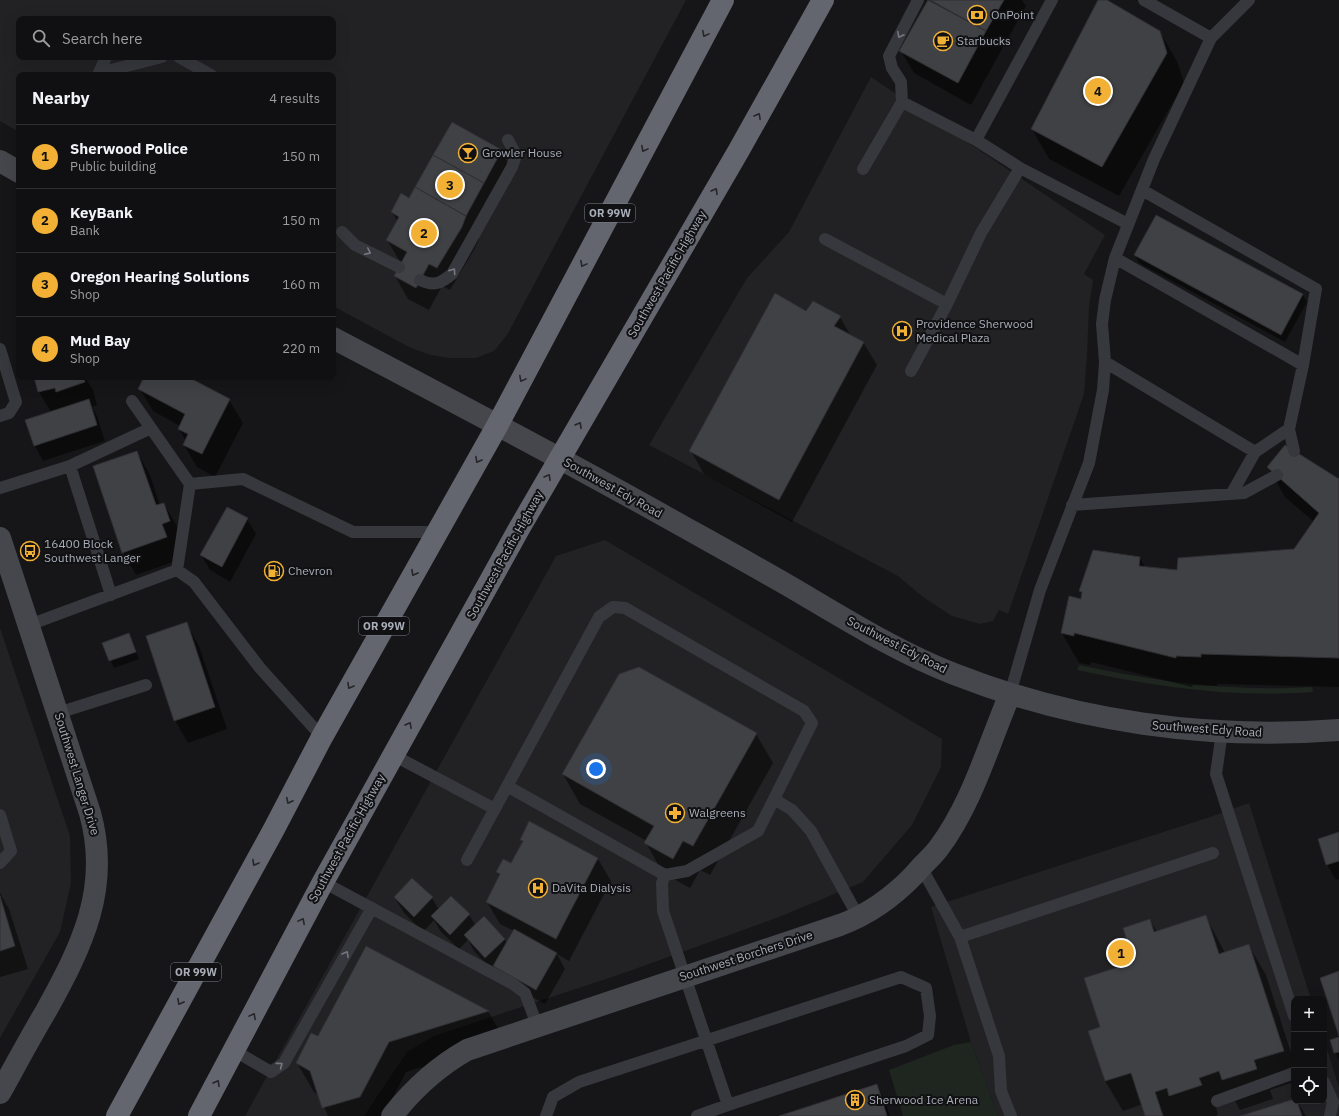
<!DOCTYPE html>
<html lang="en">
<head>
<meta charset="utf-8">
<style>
	:root { --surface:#101012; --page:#19191b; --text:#f1f3f6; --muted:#9c9d9f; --line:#303032; --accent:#f2b134 }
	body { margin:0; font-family:"IBM Plex Sans",sans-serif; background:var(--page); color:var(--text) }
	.controls { position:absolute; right:12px; bottom:12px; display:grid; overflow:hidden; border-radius:8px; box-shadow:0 4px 16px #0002 }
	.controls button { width:36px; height:36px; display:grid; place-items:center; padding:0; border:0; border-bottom:1px solid var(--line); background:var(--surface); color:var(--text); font:20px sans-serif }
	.you { position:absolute; left:596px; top:769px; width:14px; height:14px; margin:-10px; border:3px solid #fff; border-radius:50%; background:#1a73e8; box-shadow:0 0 0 6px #1a73e833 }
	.badge { display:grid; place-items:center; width:26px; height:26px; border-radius:50%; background:var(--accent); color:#111; font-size:13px; font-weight:700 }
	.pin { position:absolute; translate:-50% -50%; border:2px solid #fff; box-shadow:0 1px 4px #0006 }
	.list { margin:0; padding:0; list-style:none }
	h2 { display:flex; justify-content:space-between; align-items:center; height:52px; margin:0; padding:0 16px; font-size:17px }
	h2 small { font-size:13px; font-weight:400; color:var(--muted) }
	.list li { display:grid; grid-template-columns:26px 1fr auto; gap:12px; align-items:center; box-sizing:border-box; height:64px; padding:0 16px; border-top:1px solid var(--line) }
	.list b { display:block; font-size:15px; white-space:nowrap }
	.list p { margin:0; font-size:13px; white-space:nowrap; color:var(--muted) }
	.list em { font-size:13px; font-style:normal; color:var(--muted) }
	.icon { flex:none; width:22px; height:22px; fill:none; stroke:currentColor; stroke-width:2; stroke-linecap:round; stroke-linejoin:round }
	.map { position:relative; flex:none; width:1339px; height:1116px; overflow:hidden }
	.search { position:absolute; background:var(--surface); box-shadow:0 4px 16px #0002; left:16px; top:16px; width:320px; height:44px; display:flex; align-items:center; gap:10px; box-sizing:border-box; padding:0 14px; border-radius:8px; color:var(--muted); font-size:15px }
	.panel { position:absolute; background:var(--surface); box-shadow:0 4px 16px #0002; left:16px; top:72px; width:320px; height:308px; border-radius:8px }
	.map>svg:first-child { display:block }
	.built { fill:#222225; fill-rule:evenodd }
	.green { fill:#1e261f }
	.shadow { fill:#0007 }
	.building { fill:#404145; stroke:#303034 }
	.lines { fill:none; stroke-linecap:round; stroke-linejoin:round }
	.lane { stroke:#37383d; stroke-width:12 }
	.secondary { stroke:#45474d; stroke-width:22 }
	.highway { stroke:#63666e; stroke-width:22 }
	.oneway { stroke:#26262a }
	.oneway2 { stroke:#757881 }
	.labels { text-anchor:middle; stroke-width:4; stroke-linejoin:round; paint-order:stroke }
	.shield { fill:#111113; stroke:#7b7e86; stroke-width:1 }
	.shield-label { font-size:11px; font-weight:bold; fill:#a8adb8 }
	.poi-label { font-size:12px; fill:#a8adb8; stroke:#111113; text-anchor:start }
	.street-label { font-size:12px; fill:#a8adb8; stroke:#111113 }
</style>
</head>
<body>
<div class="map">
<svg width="1339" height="1116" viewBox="0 0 1339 1116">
	<rect width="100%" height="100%" fill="#161618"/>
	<path class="built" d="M0 0H686L507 335 494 351 476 358H449L431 355 411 348 333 306V75H19V132L0 121ZM19 19H333V57H19Z
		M871 77 1105 235 1084 274 1093 280 1089 307 1087 354 1084 394 1008 614 999 610 993 621 980 624 952 616 923 597 898 576 649 445 747 278 789 232Z
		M605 540 942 739 941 767 912 825 863 882 779 917 621 974 434 1036 407 1052 364 1116H245L556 556Z
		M0 628 70 836 71 883 60 932 0 1038Z
		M1249 803 1311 999H1294V1101H1324V1040L1339 1087V1116H998L971 1042 931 907 1213 816Z"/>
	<path class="green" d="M1079 665C1159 682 1230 692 1312 687L1313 692C1232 698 1156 687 1077 670Z
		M971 1042 998 1116H903L889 1070 954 1045Z"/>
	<path class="shadow" d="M929 0H1022L1026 6 971 105 914 73 901 51Z
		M1099 0H1105L1159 31 1177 61 1184 83 1119 196 1049 159 1032 129Z
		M452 124 501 151 510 166 474 232 479 239 474 250 450 290 442 286 429 310 408 299 395 276 401 263 387 240 398 222 392 212 410 199Z
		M1135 255 1303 295 1307 302 1285 342 1139 263Z
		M807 312 840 317 851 336 863 342 877 365 792 522 704 474 691 451Z
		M35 377H85L93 390 97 405 92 407 97 416 105 441 43 461 35 446 51 412 39 392Z
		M145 377H186L229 400 243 423 215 477 197 467 184 445 186 441 179 429 180 426 153 411 140 389Z
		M137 452 150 475 160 505 164 504 177 526 183 544 179 560 136 575 123 552Z
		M1268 467 1339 480V687L1217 684V686L1193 685 1192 687 1091 662 1090 665 1079 663 1062 633 1081 600 1083 595 1080 591 1140 558 1145 567 1178 571 1295 549 1314 522 1285 497Z
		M247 519 256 534 230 582 210 570 201 555Z
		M186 623 199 646 227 729 188 743 175 720Z
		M129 635 139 659 114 668 103 644Z
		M756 734 773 763 710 875 700 870 690 888 663 873 646 843 647 841 580 804 563 774Z
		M1339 833V879L1336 880 1327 864Z
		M521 840 598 859 611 881 569 961 557 954 565 969 545 1004 503 981 474 951 468 940 459 949 441 932 434 920 423 932 404 913 395 898H432L439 910 451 897 469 915 476 926 504 939 507 943 514 931 500 924 487 902 500 877 497 872 512 864 523 843Z
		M0 893 9 909 28 969 0 977Z
		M1206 917 1225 953 1249 946 1266 975 1294 1062V1082L1270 1090 1273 1099 1240 1110 1235 1101 1216 1107 1218 1115 1215 1116H1146L1143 1104 1123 1111 1105 1081 1090 1031 1101 1028 1136 963 1150 920 1157 932Z
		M367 947 488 1011 505 1041 406 1072 383 1116H328L319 1095 314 1092 297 1063 319 1037Z
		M1339 1038V1060L1331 1040Z
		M877 1086 885 1101 890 1116H782Z
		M1294 1100 1297 1101 1306 1116H1243Z"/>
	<path class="building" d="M928 0 986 31 958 83 899 51Z
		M930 0H1004L986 31Z
		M1098 0H1107L1160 31 1167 53 1102 167 1031 129Z
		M452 122 502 150 484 183 433 155Z
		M433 155 484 183 466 216 415 187Z
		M415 187 466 216 462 227 437 268 429 264 416 288 394 276 407 252 386 240 399 217 391 212 401 193 409 198Z
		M1156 215 1303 294 1281 335 1134 255Z
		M775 293 806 311 813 301 841 316 834 326 864 342 779 500 689 451Z
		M34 377H83L85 382 56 392 55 388 38 392Z
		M144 377H188L230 399 202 454 183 445 188 434 178 429 185 414 138 389Z
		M89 399 97 425 34 446 25 420Z
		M1285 445 1339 479V658L1201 654V657L1176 656V658L1074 633V636L1061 633 1069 596 1081 599 1082 592 1079 591 1093 550 1140 557 1139 566 1177 570 1178 558 1294 549 1319 513 1267 467Z
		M137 451 156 505 164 503 170 521 162 524 167 537 122 553 93 466Z
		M227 507 248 518 222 567 200 555Z
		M187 622 215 707 174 721 146 636Z
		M129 633 136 652 109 661 102 643Z
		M639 667 757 733 693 846 683 841 673 859 644 843 654 826 562 774 619 674Z
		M529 821 598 858 556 939 486 902 500 874 496 872 503 859 511 863 523 841 520 840Z
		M1339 832V861L1326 865 1318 839Z
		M412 878 433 897 414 917 394 897Z
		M0 896 15 946 0 951Z
		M451 896 470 914 450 935 431 916Z
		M1206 915 1219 954 1249 944 1284 1051 1254 1060 1257 1069 1222 1080 1219 1071 1199 1078 1202 1085 1169 1096 1167 1088 1155 1092 1163 1116H1145L1131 1073 1105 1081 1088 1031 1100 1027 1084 978 1134 962 1123 928 1150 919 1154 932Z
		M484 916 505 939 485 958 464 935Z
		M514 929 557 953 536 990 493 966Z
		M366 946 489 1011 389 1042 360 1097 322 1108 310 1071 296 1063 311 1033 318 1036Z
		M1339 971V1036L1320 978Z
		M1339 1037V1052L1334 1053 1330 1040Z
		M877 1084 887 1116H779Z
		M1294 1099V1101H1297L1302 1116H1240Z"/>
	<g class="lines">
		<path class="lane" d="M1052 0 976 140 1020 168 1128 224
			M1144 0 1211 38
			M179 57 211 75
			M99 73 162 57
			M98 75 106 57
			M902 102 976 140
			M863 169 902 102 901 82 892 68 889 56 918 0
			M342 232 355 245 399 267
			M825 239 947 304
			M1115 258 1303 365 1316 289 1142 190
			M420 280C434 287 441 283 452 274L512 167 516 155 508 140
			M0 349 16 402 9 413 0 416
			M1105 362 1255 452
			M911 371 947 304 981 233 1020 168
			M132 401 190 484
			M1294 451 1289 429 1303 365
			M70 466 151 428
			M0 488 70 466 111 595
			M1232 493 1255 452 1289 429
			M1072 505 1244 493 1277 475
			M177 570 190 484 243 479 353 532H437
			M29 625 177 570 194 582 260 668 322 737
			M1010 694 1040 590 1089 463 1103 390 1105 362 1102 324 1105 300 1115 258 1154 159 1211 38 1249 0
			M58 713 146 685
			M1222 732 1216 774 1294 1016
			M393 755 495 809
			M507 786 665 875 662 883 663 911 728 1105 697 1116
			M774 799 792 810 811 831 859 918
			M0 815 11 851 0 863
			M467 860 599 617 613 607 625 608 804 711 812 723 758 831 687 871 665 875
			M921 867 960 937 999 1056 1001 1091 1011 1116
			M323 882 513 984 525 993 537 1025
			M960 937 1213 853
			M235 1051 271 1072 284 1063 372 908
			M1324 1082 1333 1102 1330 1116
			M1217 1101 1294 1073
			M546 1116 553 1097 579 1082 901 977 926 988 930 1016 928 1035 906 1046 728 1105"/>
		<path class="secondary" d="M0 161 19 172
			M333 338C445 397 558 456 668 518 709 541 749 563 789 586 842 617 897 652 954 674 1076 722 1209 740 1339 730
			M0 538 90 813C111 888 82 946 46 1011 30 1038 15 1066 0 1093
			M392 1116C413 1089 437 1067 467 1050L840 925C870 914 893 897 915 874 922 865 931 858 938 849 972 804 988 746 1010 694"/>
		<path class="highway" d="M117 1116 274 829 322 737 497 426 723 0
			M199 1116 323 882 520 527 739 150 823 0"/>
	</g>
	<defs><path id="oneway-chevron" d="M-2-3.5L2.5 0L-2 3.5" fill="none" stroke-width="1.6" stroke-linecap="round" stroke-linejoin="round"/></defs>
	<g class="oneway">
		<use href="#oneway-chevron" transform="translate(705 34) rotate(118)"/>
		<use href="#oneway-chevron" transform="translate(758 116) rotate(-61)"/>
		<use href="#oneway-chevron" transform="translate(644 149) rotate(118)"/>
		<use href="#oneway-chevron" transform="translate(715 191) rotate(-60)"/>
		<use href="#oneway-chevron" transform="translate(583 264) rotate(118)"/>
		<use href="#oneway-chevron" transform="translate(522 379) rotate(118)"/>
		<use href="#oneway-chevron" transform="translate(579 425) rotate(-60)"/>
		<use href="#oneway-chevron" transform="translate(478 460) rotate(119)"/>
		<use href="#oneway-chevron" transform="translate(548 477) rotate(-60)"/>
		<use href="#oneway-chevron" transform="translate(414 573) rotate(119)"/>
		<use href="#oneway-chevron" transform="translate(350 686) rotate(119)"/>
		<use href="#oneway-chevron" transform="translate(409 725) rotate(-61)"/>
		<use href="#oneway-chevron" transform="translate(289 801) rotate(117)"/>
		<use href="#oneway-chevron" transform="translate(255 863) rotate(119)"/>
		<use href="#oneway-chevron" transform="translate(302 921) rotate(-62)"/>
		<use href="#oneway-chevron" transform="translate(180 1002) rotate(119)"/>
		<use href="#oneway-chevron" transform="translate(253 1016) rotate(-62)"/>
		<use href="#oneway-chevron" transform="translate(217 1083) rotate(-61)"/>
	</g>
	<g class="oneway2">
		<use href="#oneway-chevron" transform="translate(900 35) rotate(117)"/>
		<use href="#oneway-chevron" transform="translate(368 252) rotate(27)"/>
		<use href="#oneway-chevron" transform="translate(453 271) rotate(-55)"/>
		<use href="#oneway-chevron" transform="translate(346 954) rotate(-61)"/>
		<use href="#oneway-chevron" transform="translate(280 1065) rotate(-37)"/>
	</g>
	<defs>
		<symbol id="bank-ring" viewBox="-11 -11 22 22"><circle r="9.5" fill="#111113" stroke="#f2b134" stroke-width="1.5"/><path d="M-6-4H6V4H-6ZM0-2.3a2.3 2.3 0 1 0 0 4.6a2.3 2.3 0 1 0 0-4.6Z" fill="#f2b134"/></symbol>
		<symbol id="cafe-ring" viewBox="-11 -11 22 22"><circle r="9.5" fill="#111113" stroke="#f2b134" stroke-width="1.5"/><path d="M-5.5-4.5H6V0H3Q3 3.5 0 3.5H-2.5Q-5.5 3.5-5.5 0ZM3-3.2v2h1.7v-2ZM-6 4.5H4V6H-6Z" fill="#f2b134"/></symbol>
		<symbol id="bar-ring" viewBox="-11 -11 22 22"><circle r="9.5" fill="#111113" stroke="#f2b134" stroke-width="1.5"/><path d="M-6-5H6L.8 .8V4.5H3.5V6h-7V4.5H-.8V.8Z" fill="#f2b134"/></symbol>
		<symbol id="hospital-ring" viewBox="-11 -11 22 22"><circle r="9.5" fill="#111113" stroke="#f2b134" stroke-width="1.5"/><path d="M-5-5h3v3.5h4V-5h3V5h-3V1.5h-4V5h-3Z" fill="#f2b134"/></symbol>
		<symbol id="bus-ring" viewBox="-11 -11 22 22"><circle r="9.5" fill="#111113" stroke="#f2b134" stroke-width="1.5"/><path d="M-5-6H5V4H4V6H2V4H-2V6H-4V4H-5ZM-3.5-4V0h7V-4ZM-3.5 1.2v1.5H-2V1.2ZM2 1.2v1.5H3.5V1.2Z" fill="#f2b134"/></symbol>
		<symbol id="fuel-ring" viewBox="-11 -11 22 22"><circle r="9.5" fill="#111113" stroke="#f2b134" stroke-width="1.5"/><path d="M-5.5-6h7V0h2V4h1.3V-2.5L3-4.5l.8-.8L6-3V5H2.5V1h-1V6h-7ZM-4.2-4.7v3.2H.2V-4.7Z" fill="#f2b134"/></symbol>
		<symbol id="pharmacy-ring" viewBox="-11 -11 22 22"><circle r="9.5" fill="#111113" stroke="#f2b134" stroke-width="1.5"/><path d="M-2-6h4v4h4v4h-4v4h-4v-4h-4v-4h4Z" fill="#f2b134"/></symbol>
		<symbol id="building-ring" viewBox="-11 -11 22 22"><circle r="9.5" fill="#111113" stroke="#f2b134" stroke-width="1.5"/><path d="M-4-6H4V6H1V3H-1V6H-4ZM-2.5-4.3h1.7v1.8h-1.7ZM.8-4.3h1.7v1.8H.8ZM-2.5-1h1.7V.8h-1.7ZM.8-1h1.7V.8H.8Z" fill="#f2b134"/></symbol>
	</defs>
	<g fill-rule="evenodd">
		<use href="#bank-ring" x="966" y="4" width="22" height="22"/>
		<use href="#cafe-ring" x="932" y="30" width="22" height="22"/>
		<use href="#bar-ring" x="457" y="142" width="22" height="22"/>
		<use href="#hospital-ring" x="891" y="320" width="22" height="22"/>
		<use href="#bus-ring" x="19" y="540" width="22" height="22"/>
		<use href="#fuel-ring" x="263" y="560" width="22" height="22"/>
		<use href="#pharmacy-ring" x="664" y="802" width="22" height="22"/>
		<use href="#hospital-ring" x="527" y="877" width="22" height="22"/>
		<use href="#building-ring" x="844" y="1089" width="22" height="22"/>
	</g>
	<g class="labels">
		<g class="shield">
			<rect x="585" y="204" width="50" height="18" rx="3"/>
			<rect x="359" y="617" width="50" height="18" rx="3"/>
			<rect x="171" y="963" width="50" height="18" rx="3"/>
		</g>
		<g class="shield-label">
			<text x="610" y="217">OR 99W</text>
			<text x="384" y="630">OR 99W</text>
			<text x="196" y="976">OR 99W</text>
		</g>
		<g class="poi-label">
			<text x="991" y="19">OnPoint</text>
			<text x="957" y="45">Starbucks</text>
			<text x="482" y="157">Growler House</text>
			<text x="916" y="328">Providence Sherwood<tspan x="916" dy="14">Medical Plaza</tspan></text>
			<text x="44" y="548">16400 Block<tspan x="44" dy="14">Southwest Langer</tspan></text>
			<text x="288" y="575">Chevron</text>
			<text x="689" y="817">Walgreens</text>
			<text x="552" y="892">DaVita Dialysis</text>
			<text x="869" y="1104">Sherwood Ice Arena</text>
		</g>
		<g class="street-label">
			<text transform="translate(667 274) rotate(-60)" y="4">Southwest Pacific Highway</text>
			<text transform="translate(613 488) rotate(29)" y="4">Southwest Edy Road</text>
			<text transform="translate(505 555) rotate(-61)" y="4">Southwest Pacific Highway</text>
			<text transform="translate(897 645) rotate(27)" y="4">Southwest Edy Road</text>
			<text transform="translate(1207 729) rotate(4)" y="4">Southwest Edy Road</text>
			<text transform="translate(77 774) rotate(73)" y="4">Southwest Langer Drive</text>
			<text transform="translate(347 838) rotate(-61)" y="4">Southwest Pacific Highway</text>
			<text transform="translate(746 956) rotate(-18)" y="4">Southwest Borchers Drive</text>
		</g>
	</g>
</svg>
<div class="controls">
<button>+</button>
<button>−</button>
<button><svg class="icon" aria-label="locate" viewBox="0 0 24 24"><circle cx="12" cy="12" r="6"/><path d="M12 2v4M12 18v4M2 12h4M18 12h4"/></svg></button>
</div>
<div class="you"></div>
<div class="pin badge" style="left:1121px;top:953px">1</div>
<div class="pin badge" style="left:424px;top:233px">2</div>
<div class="pin badge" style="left:450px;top:185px">3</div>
<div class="pin badge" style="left:1098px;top:91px">4</div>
<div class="search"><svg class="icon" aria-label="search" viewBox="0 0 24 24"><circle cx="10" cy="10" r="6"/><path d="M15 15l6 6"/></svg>Search here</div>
<section class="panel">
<h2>Nearby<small>4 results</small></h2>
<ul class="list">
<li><span class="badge">1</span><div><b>Sherwood Police</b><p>Public building</p></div><em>150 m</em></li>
<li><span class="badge">2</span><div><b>KeyBank</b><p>Bank</p></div><em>150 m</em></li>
<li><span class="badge">3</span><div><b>Oregon Hearing Solutions</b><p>Shop</p></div><em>160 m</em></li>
<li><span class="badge">4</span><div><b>Mud Bay</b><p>Shop</p></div><em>220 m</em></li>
</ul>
</section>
</div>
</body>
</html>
